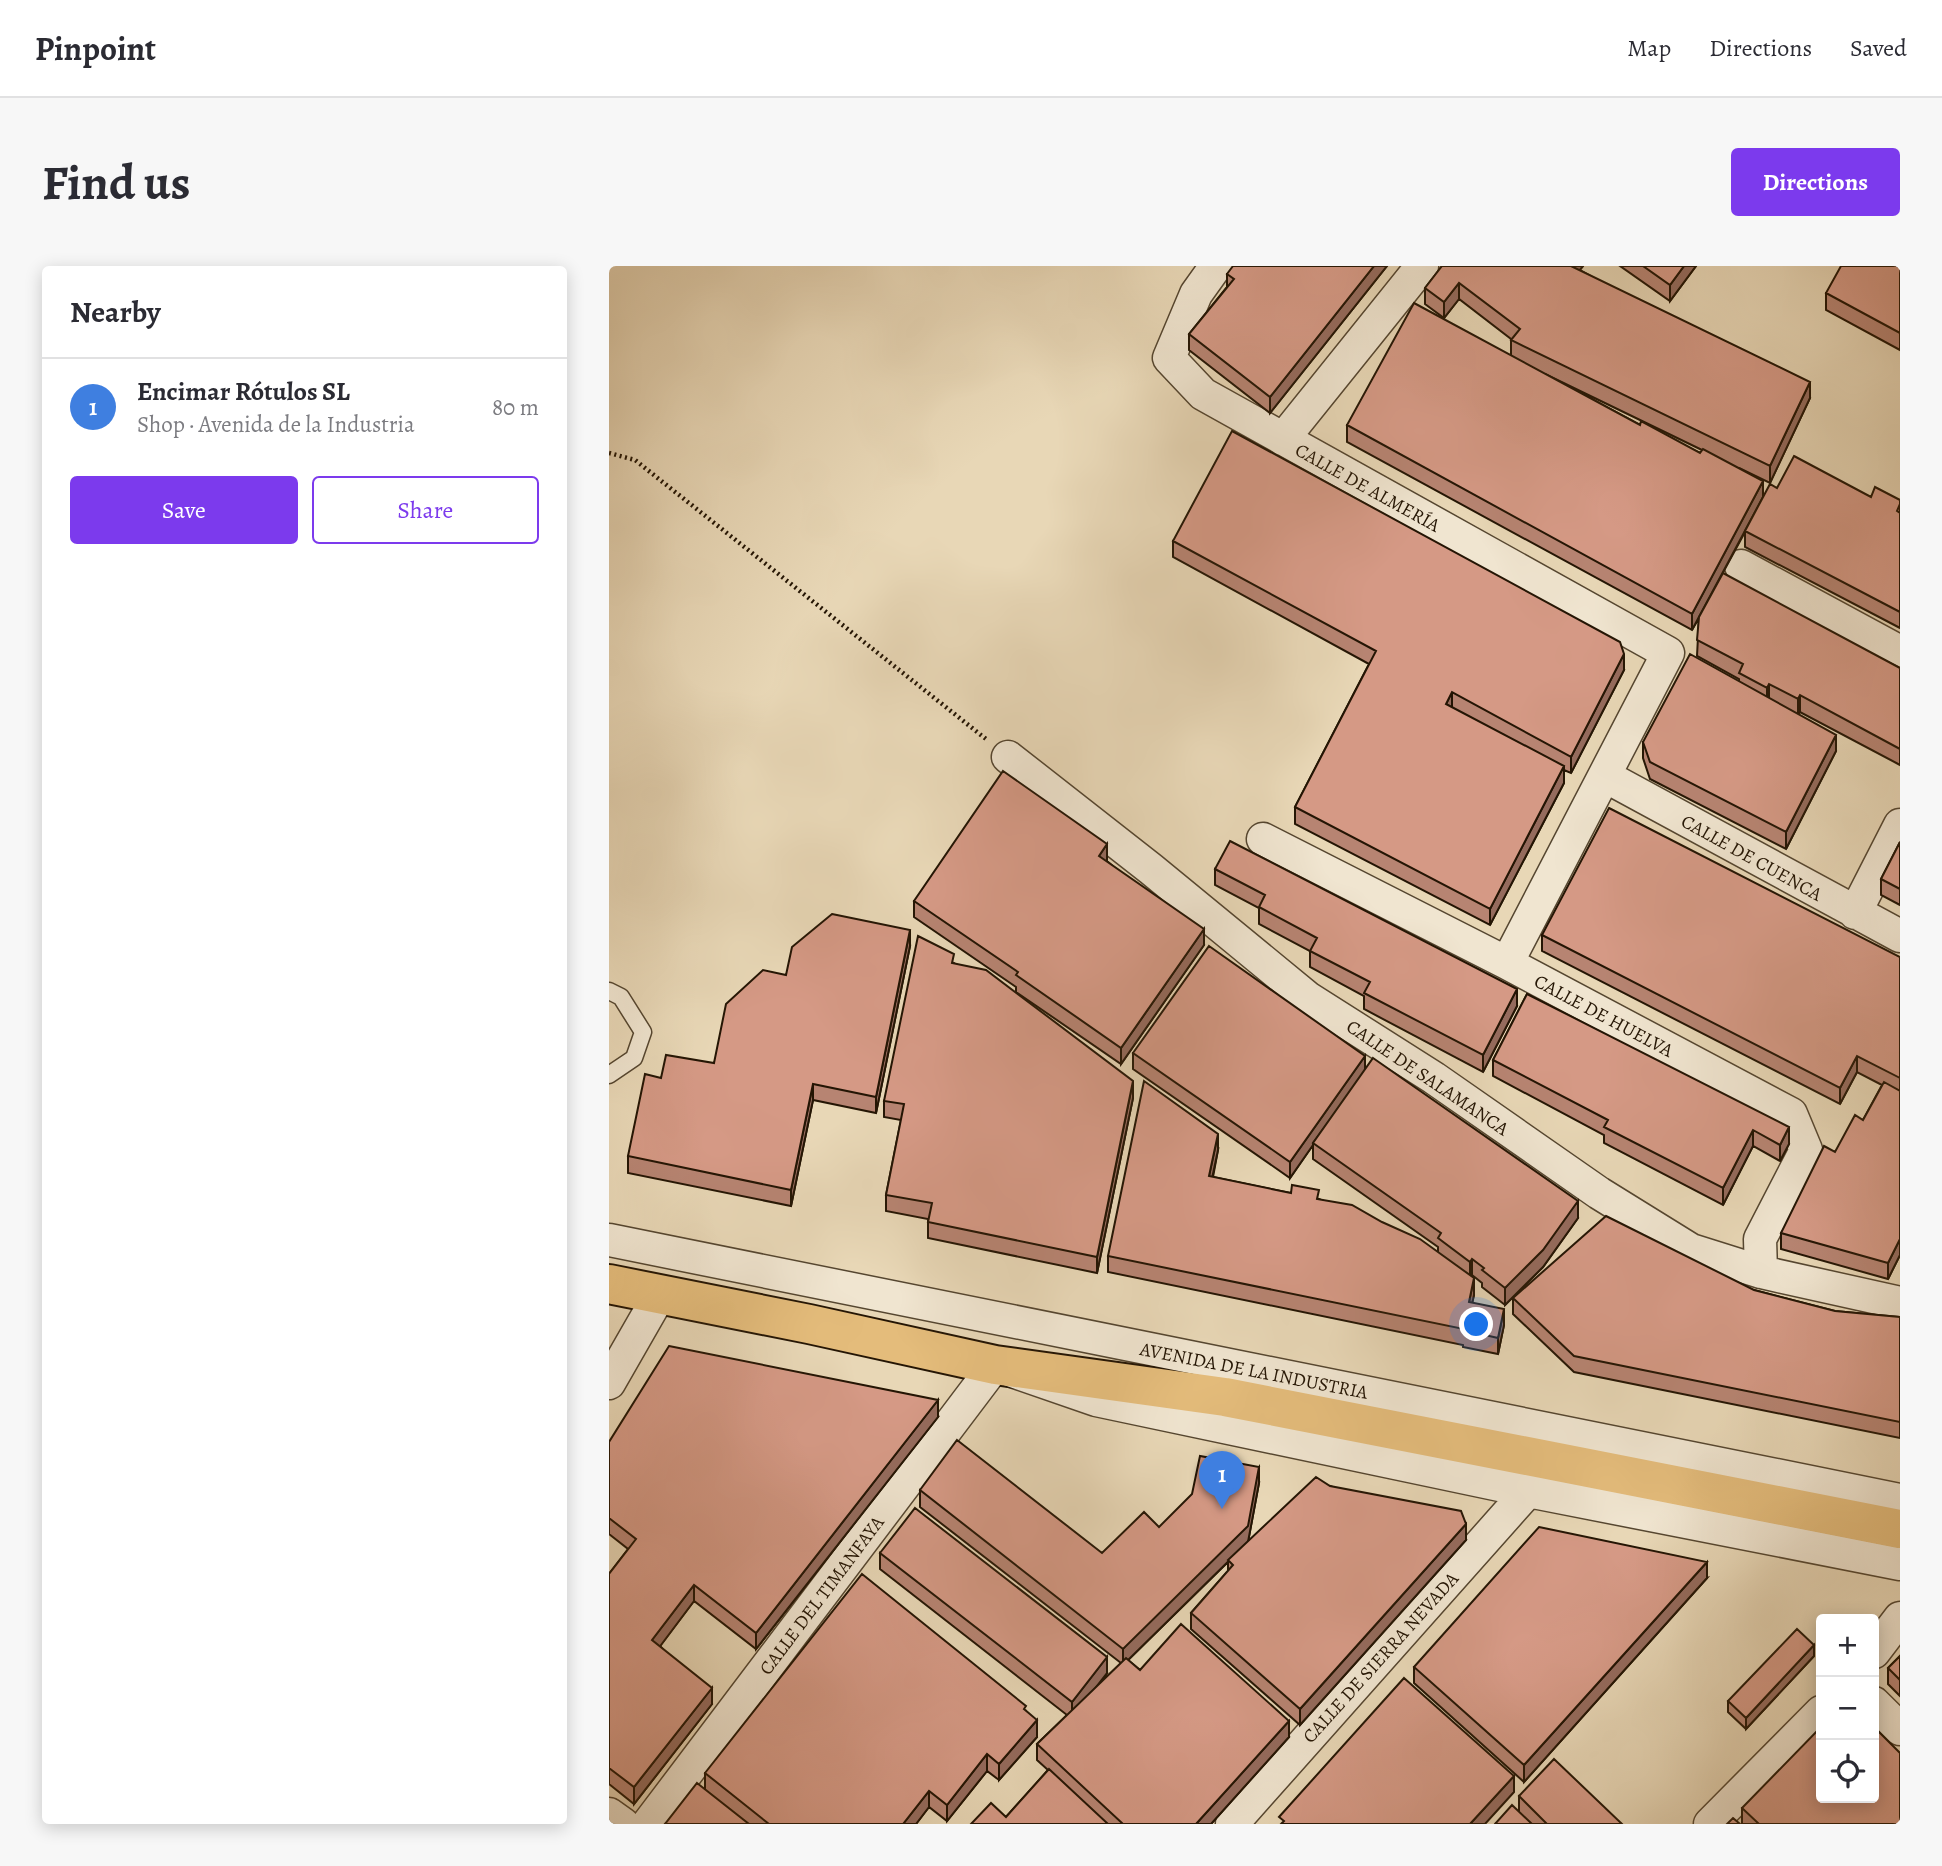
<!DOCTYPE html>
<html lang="en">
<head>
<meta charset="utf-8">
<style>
	:root { --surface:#fff; --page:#f7f7f7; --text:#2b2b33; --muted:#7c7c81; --line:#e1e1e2; --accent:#7c3aed }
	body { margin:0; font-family:Alegreya,serif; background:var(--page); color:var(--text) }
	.controls { position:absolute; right:21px; bottom:21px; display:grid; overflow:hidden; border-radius:7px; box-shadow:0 4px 18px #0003 }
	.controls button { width:63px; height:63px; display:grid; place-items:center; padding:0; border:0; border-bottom:2px solid var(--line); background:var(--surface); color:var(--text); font:35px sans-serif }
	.you { position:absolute; left:868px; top:1059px; width:24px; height:24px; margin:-18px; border:5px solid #fff; border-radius:50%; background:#1a73e8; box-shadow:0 0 0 10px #1a73e833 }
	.badge { display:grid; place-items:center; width:46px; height:46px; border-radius:50%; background:var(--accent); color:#fff; font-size:23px; font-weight:700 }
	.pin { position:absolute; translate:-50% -58px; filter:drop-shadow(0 2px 4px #0008) }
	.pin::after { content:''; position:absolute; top:37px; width:24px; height:21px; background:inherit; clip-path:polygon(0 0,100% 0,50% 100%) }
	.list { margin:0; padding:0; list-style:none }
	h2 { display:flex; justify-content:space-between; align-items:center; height:91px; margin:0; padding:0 28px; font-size:30px }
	h2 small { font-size:23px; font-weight:400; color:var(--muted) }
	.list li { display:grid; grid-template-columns:46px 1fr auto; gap:21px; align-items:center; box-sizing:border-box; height:98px; padding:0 28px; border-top:2px solid var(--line) }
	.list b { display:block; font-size:26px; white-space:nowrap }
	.list p { margin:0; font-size:23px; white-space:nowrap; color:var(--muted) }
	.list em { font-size:23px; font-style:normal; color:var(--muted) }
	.actions { display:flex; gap:14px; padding:21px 28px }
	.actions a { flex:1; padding:16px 0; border:2px solid var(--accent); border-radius:7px; text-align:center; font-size:24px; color:var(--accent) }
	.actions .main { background:var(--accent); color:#fff }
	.icon { flex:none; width:38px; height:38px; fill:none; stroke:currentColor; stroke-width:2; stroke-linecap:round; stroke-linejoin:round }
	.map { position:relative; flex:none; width:1291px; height:1558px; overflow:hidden; border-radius:7px }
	header { display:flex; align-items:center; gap:42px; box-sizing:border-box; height:98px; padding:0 35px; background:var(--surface); border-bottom:2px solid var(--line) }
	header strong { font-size:33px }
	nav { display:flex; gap:38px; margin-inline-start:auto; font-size:24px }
	.intro { display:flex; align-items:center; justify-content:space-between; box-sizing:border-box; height:168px; padding:0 42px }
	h1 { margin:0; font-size:49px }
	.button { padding:18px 32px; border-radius:7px; background:var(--accent); color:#fff; font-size:24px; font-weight:700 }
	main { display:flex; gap:42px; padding:0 42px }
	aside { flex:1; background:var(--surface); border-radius:7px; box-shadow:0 4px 18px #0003 }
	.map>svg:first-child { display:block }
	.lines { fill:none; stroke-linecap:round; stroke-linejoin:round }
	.lane-casing { stroke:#554630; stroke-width:19 }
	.street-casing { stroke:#554630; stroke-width:35 }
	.primary-casing { stroke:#241504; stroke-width:42 }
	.path { stroke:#241504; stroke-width:4.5; stroke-dasharray:2 3.5; stroke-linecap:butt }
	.lane { stroke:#f0e5d0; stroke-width:16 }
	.street { stroke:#f0e5d0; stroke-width:32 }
	.primary { stroke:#e4bc7b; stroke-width:38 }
	.wall { fill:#b78472; stroke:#241504; stroke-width:2; fill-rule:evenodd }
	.shaded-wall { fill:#956b5d; stroke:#241504; stroke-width:2 }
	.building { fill:#d59985; stroke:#241504; stroke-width:2 }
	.labels { text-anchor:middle; stroke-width:5; stroke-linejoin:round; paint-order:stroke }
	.street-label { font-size:19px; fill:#241504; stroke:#f0e5d0 }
</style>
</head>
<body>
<header>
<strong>Pinpoint</strong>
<nav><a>Map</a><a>Directions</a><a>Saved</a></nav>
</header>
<div class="intro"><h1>Find us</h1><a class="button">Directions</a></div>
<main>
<aside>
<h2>Nearby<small></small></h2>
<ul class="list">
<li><span class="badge" style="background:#3f7fe0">1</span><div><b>Encimar Rótulos SL</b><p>Shop · Avenida de la Industria</p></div><em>80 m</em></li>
</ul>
<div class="actions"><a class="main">Save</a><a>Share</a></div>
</aside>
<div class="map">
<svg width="1291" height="1558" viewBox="0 0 1291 1558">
	<rect width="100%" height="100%" fill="#e8d7b6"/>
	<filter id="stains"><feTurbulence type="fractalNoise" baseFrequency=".00286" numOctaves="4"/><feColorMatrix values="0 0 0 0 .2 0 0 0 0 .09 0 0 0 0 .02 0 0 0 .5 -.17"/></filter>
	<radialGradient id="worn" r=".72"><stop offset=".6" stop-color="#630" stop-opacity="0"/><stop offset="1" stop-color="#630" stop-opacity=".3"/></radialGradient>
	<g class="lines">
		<defs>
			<path id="lane" d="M0 725 12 731 34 766 25 792 0 809"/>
			<path id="street" d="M607 0 587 28 560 92 594 128 1059 387 898 697
				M674 173 813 0
				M1132 300 1291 386
				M399 491 542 603 699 732 825 812 990 927 1082 984 1152 1006 1291 1037
				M996 510 1291 670
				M654 573 898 697 1182 848 1197 884 1151 973 1152 1006
				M1246 647 1291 559
				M0 974 1291 1234
				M0 1117 51 1028
				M1265 1386 1291 1352
				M1265 1437 1291 1463
				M0 1548 14 1558
				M39 1558 386 1099 487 1134 919 1225 1291 1298
				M623 1558 919 1225
				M1101 1558 1212 1446"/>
			<path id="primary" d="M0 1018 200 1058 386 1099 616 1131 1291 1263"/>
		</defs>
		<use href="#lane" class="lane-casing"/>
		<use href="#street" class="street-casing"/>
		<use href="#primary" class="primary-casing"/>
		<path class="path" d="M0 187 26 194 377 473"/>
		<use href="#lane" class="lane"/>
		<use href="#street" class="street"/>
		<use href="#primary" class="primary"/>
	</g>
	<path class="wall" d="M778 0 661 147 580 84V68L618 21V8Z
		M833 0H974L971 4 1201 132 1161 217 1130 202 1154 231 1168 222 1291 234V362L1136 281V266L1111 312 1291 402V499L1191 446 1189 448 1227 485 1177 583 1041 513 1034 492V476L1130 415V413L1088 390 1090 352 1083 364 738 176V159L902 89V73L850 33 835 52 816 38V22ZM936 108 1093 184 1091 187 1031 159Z
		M1011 0H1087L1061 35Z
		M1291 0V84L1217 44V27Z
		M564 275 1015 404 962 507 955 504V517L881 659 686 558V541L760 398 564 291Z
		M1291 576V639L1272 629V613Z
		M498 594V595L595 679 512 798 407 726V721L305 651V635Z
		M606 603 908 740 874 806 755 743V730L701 701V685L650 658V642L606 619Z
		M933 669 1291 691V989L1279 1013 1172 983V967L1226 886 1254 854 1273 819 1248 806 1231 838 933 685Z
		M301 680 267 847 204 834 182 940 19 907V890L105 797 177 709Z
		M345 697 524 832 488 1007 319 972V953L277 945V929L292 854 275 851V835Z
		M918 728 1180 878 1171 895 1144 880 1114 939 995 877V869L884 810V794Z
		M524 787 756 803 969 952 934 1001 896 1039 873 1021V1017L863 1009 865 1029 863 1037 895 1059 889 1088 854 1081V1079L499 1006V990L609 884 604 911 710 933 829 986V981L704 893V879L681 912 524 803Z
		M1145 1024 1226 1045 1291 1051V1172L965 1106 904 1048V1032Z
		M329 1151 147 1383 85 1335 51 1380 103 1438 25 1538 0 1518V1308L19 1283 0 1268V1176Z
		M650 1217 639 1276 721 1220 857 1274 691 1459 582 1363V1347L619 1305V1296L519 1394 531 1404 680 1471 602 1558H362L397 1551 439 1504 428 1494V1478L458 1449 271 1303V1287L498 1407 489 1419 512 1397 311 1241V1224L493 1287Z
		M1098 1312 915 1516 805 1417V1401Z
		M1205 1390 1137 1463 1119 1446V1435Z
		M1291 1390V1430L1279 1418V1402Z
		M417 1445 428 1471 390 1514 378 1505 338 1555 320 1541 307 1558H56L96 1523V1507Z
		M910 1530 1013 1558H886L910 1545Z
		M1133 1542 1291 1558H1133Z"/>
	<path class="shaded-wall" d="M765 0H778L661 147V131Z
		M961 0H974L961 16Z
		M1075 0H1087L1061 35V19Z
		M850 17V33L835 52V36Z
		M1201 116V132L1161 217V200Z
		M1154 215V231L1083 364V348Z
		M1015 388V404L962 507V491Z
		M1160 418V434L1158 438V422Z
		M843 426V443L837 438Z
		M1191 429V446L1189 449V433Z
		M1227 469V485L1177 583V566Z
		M955 500V517L881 659V643Z
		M498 578V594L490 606V590Z
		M595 663V679L512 798V782Z
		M301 664V680L267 847V831Z
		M908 723V740L874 806V789Z
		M756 790V806L704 877V879L681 912V896Z
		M1248 790V806L1231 838V822Z
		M524 815V832L488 1007V991Z
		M204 818V834L182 940V924Z
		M1180 861V878L1171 895V879Z
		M1144 864V880L1114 939V922Z
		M609 868V884L600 927V910Z
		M969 935V952L934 1001 896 1039V1022Z
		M1291 973V989L1279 1013V997Z
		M863 993V1009L861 1012V996Z
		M865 1012V1029L860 1052V1036Z
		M895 1043V1059L889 1088V1072Z
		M329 1134V1151L147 1383V1367Z
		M650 1201V1217L639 1276 514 1399V1383Z
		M857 1258V1274L691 1459V1443Z
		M1098 1296V1312L915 1516V1499Z
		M85 1319V1335L43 1391V1374Z
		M1205 1379V1390L1137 1463V1452Z
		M498 1391V1407L463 1452V1436Z
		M103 1422V1438L25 1538V1521Z
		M428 1454V1471L390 1514V1498Z
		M680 1455V1471L602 1558H587Z
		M378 1488V1505L338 1555V1539Z
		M905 1510V1526L876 1558H861Z
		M320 1525V1541L307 1558H294Z"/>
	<path class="building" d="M624 0H765L661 131 580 68 625 13 618 8Z
		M833 0H962L1201 116 1161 200 902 74 911 63 850 17 835 36 816 22Z
		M1034 0H1075L1061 19Z
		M1232 0H1291V67L1217 27Z
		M805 37 1031 159 1032 155 1091 187 1094 183 1154 215 1083 348 738 159Z
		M623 165 1011 376 1015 388 962 491 843 426 837 438 955 500 881 643 686 541 767 385 564 275Z
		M1185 190 1262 231 1266 221 1291 234V238L1288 245 1291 247V346L1136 265 1161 218 1168 222Z
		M1114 307 1291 402V483L1191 429 1189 433 1160 418 1158 422 1130 407 1134 398 1088 374 1090 351Z
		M1081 388 1227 469 1177 566 1041 496 1034 476Z
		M394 505 498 578 490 590 595 663 512 782 407 709 409 706 305 635Z
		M1000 542 1291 691V812L1248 790 1231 822 933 669Z
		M621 575 908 723 874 789 755 727 761 716 701 685 708 672 650 641 656 629 606 603Z
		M1291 576V623L1272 613Z
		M223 648 301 664 267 831 204 818 182 924 19 890 36 808 52 812 57 789 105 797 117 738 154 704 177 709 183 681Z
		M309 670 345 688 343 697 377 704 524 815 488 991 319 956 323 937 277 929 295 838 275 835Z
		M600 680 756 790 681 896 524 787Z
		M918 728 1180 861 1171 879 1144 864 1114 922 995 861 999 854 884 794Z
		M764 792 969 935 934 984 896 1022 873 1004 875 1002 863 993 861 996 829 972 832 967 704 877Z
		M535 815 609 868 600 910 682 927 683 919 710 924 708 933 743 939 773 956 811 973 865 1012 860 1036 895 1043 889 1072 854 1064 855 1063 499 990Z
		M1275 816 1291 825V973L1279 997 1172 967 1215 880 1226 886 1246 849 1254 854Z
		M997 950 1145 1024 1226 1045 1291 1051V1156L965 1090 904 1032Z
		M60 1080 329 1134 147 1367 85 1319 43 1374 103 1422 25 1521 0 1502V1308L27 1273 0 1252V1176Z
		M348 1174 493 1287 535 1246 550 1261 583 1228 591 1190 650 1201 639 1260 514 1383 311 1224Z
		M707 1211 721 1220 852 1245 857 1258 691 1443 582 1347 624 1299 619 1294Z
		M306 1242 498 1391 463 1436 271 1287Z
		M930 1261 1098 1296 915 1499 805 1401Z
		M253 1308 417 1440 415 1443 428 1454 390 1498 378 1488 338 1539 320 1525 294 1558H160L96 1507Z
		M572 1358 680 1455 587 1558H514L428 1478 517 1392 531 1404Z
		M1188 1363 1205 1379 1137 1452 1119 1435Z
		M1291 1390V1414L1279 1402Z
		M795 1412 905 1510 861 1558H672L675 1555 670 1551Z
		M1212 1461V1532H1265V1461L1291 1487V1558H1150L1133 1542Z
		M945 1493 1013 1558H938L910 1530Z
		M440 1503 499 1558H362L382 1537 397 1551Z
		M88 1517 140 1558H56Z
		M903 1539 923 1558H886Z
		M1124 1552 1131 1558H1118Z"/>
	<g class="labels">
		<g class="street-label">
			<text transform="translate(759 221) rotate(29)" y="7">CALLE DE ALMERÍA</text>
			<text transform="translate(1143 591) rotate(29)" y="7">CALLE DE CUENCA</text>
			<text transform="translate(995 749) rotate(28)" y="7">CALLE DE HUELVA</text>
			<text transform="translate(819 811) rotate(34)" y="7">CALLE DE SALAMANCA</text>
			<text transform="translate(645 1104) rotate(11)" y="7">AVENIDA DE LA INDUSTRIA</text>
			<text transform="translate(212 1329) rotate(-53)" y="7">CALLE DEL TIMANFAYA</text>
			<text transform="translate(771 1391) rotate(-48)" y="7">CALLE DE SIERRA NEVADA</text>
		</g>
	</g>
	<rect width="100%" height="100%" filter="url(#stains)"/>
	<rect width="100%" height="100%" fill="url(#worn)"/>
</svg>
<div class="controls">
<button>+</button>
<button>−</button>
<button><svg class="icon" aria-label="locate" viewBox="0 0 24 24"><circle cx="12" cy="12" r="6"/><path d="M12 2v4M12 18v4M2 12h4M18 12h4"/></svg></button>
</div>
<div class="you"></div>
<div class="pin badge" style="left:613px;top:1243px;background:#3f7fe0">1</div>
</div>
</main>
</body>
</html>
